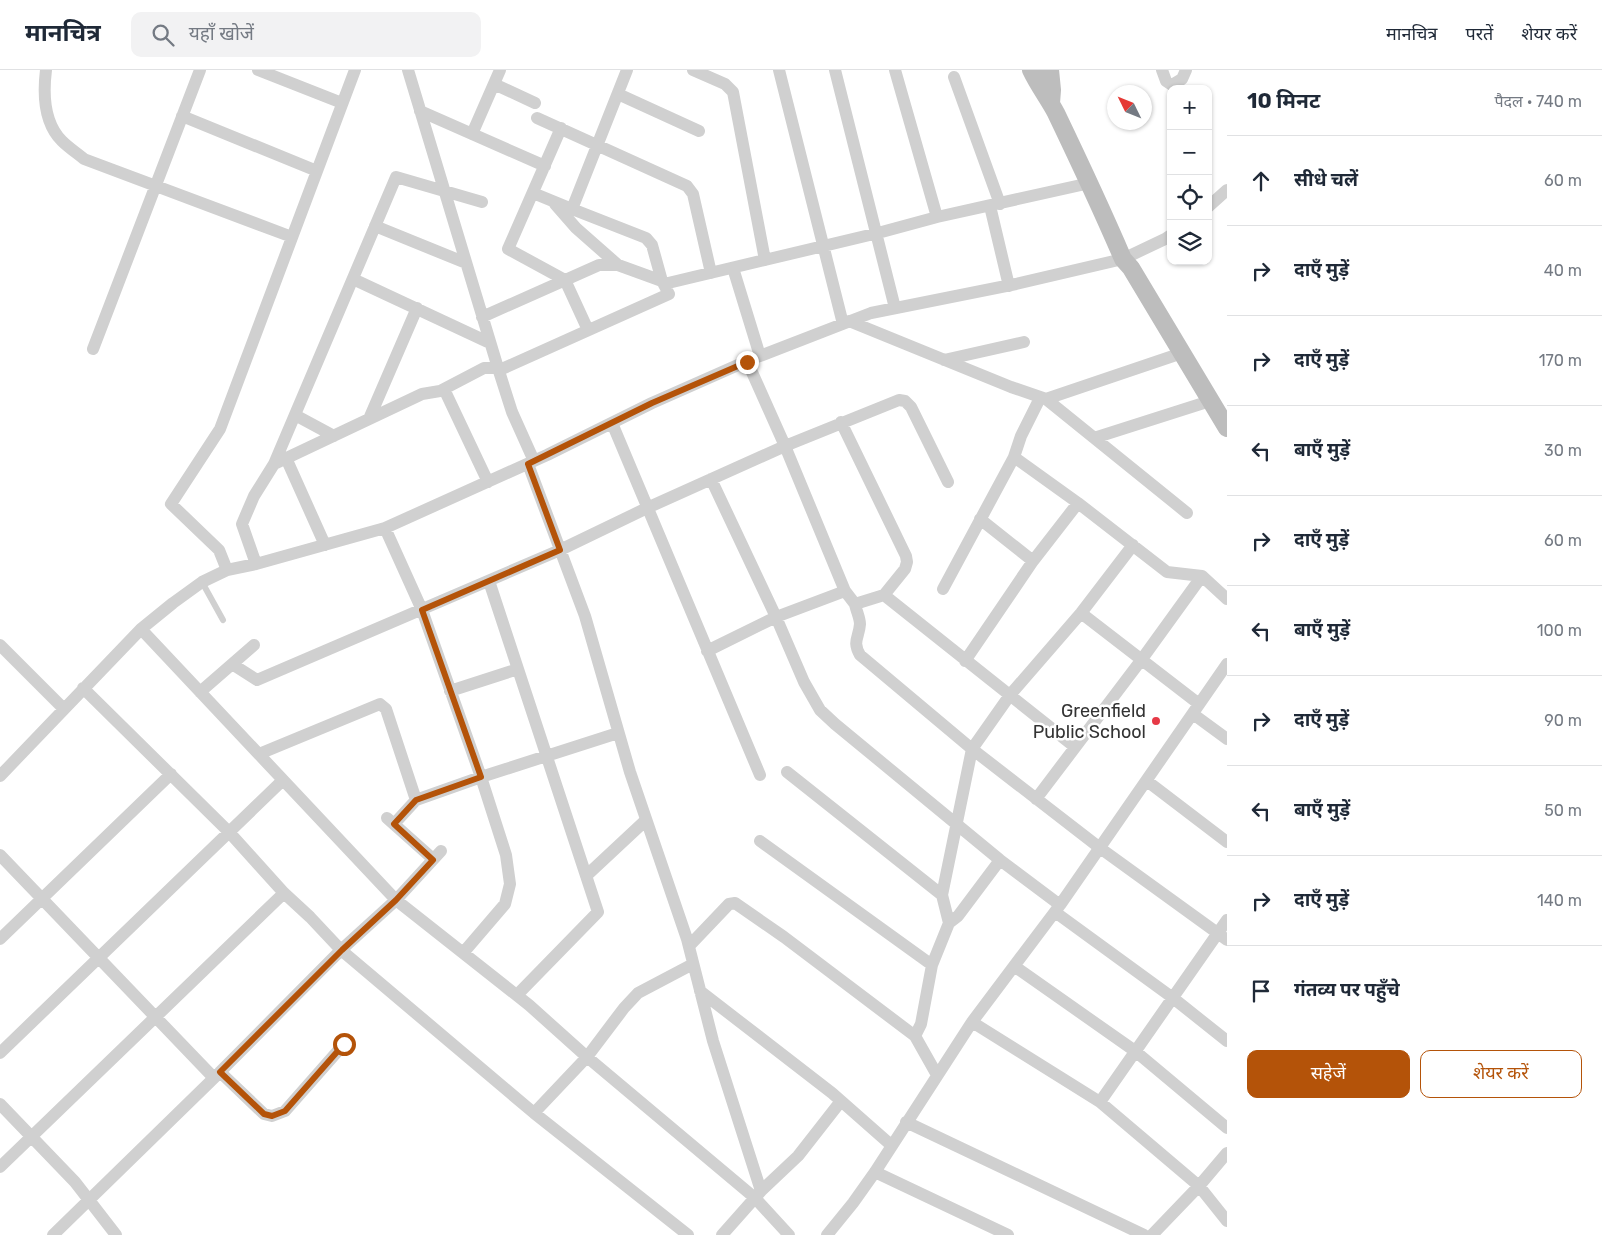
<!DOCTYPE html>
<html lang="hi">
<head>
<meta charset="utf-8">
<style>
	:root { --surface:#fff; --page:#f2f2f3; --text:#1f2937; --muted:#747a83; --line:#e0e1e3; --accent:#b45309 }
	body { margin:0; font-family:Rubik,"Noto Sans Devanagari",sans-serif; background:var(--page); color:var(--text) }
	.controls { position:absolute; right:15px; top:15px; display:grid; overflow:hidden; border-radius:10px; box-shadow:0 1px 4px #0004 }
	.controls button { width:45px; height:45px; display:grid; place-items:center; padding:0; border:0; border-bottom:1px solid var(--line); background:var(--surface); color:var(--text); font:25px sans-serif }
	.compass { position:absolute; left:1107px; top:15px; width:45px; height:45px; border-radius:50%; background:var(--surface); box-shadow:0 1px 4px #0004; rotate:313deg }
	.stop { position:absolute; width:15px; height:15px; margin:-11px; border:4px solid #b45309; border-radius:50%; background:#fff }
	.stop.end { background:#b45309; border-color:#fff; box-shadow:0 1px 5px #0008 }
	.list { margin:0; padding:0; list-style:none }
	h2 { display:flex; justify-content:space-between; align-items:center; height:65px; margin:0; padding:0 20px; font-size:21px }
	h2 small { font-size:16px; font-weight:400; color:var(--muted) }
	.list li { display:grid; grid-template-columns:32px 1fr auto; gap:15px; align-items:center; box-sizing:border-box; height:90px; padding:0 20px; border-top:1px solid var(--line) }
	.list b { display:block; font-size:19px; white-space:nowrap }
	.list em { font-size:16px; font-style:normal; color:var(--muted) }
	.actions { display:flex; gap:10px; padding:15px 20px }
	.actions a { flex:1; padding:11px 0; border:1px solid var(--accent); border-radius:10px; text-align:center; font-size:18px; color:var(--accent) }
	.actions .main { background:var(--accent); color:#fff }
	.icon { flex:none; width:28px; height:28px; fill:none; stroke:currentColor; stroke-width:2; stroke-linecap:round; stroke-linejoin:round }
	.map { position:relative; flex:none; width:1227px; height:1165px; overflow:hidden }
	header { display:flex; align-items:center; gap:30px; box-sizing:border-box; height:70px; padding:0 25px; background:var(--surface); border-bottom:1px solid var(--line) }
	header strong { font-size:24px }
	nav { display:flex; gap:28px; margin-inline-start:auto; font-size:18px }
	.search { width:350px; height:45px; background:var(--page); display:flex; align-items:center; gap:12px; box-sizing:border-box; padding:0 18px; border-radius:10px; color:var(--muted); font-size:19px }
	main { display:flex }
	aside { flex:1; background:var(--surface) }
	.map>svg:first-child { display:block }
	.lines { fill:none; stroke-linecap:round; stroke-linejoin:round }
	.lane { stroke:#d0d0d0; stroke-width:6 }
	.street { stroke:#d0d0d0; stroke-width:12 }
	.secondary { stroke:#bdbdbd; stroke-width:18 }
	.route { stroke:#b45309; stroke-width:6 }
	.poi-dot { fill:#e63946; stroke:#fff; stroke-width:2 }
	.labels { text-anchor:middle; stroke-width:5; stroke-linejoin:round; paint-order:stroke }
	.poi-label { font-size:18px; fill:#333; stroke:#fff; text-anchor:end }
</style>
</head>
<body>
<header>
<strong>मानचित्र</strong>
<div class="search"><svg class="icon" aria-label="search" viewBox="0 0 24 24"><circle cx="10" cy="10" r="6"/><path d="M15 15l6 6"/></svg>यहाँ खोजें</div>
<nav><a>मानचित्र</a><a>परतें</a><a>शेयर करें</a></nav>
</header>
<main>
<div class="map">
<svg width="1227" height="1165" viewBox="0 0 1227 1165">
	<rect width="100%" height="100%" fill="#fff"/>
	<g class="lines">
		<path class="lane" d="M202 512 223 550"/>
		<path class="street" d="M46 0C43 24 44 53 62 71 69 78 77 83 84 89L292 167
			M258 0 342 33
			M408 0 498 298 512 342 534 391
			M693 0 725 14 733 22 765 190
			M779 0 843 254
			M835 0 895 238
			M895 0 937 147
			M1162 0 1166 11 1172 15 1182 9 1186 0
			M954 7 1000 134
			M494 14 535 33
			M618 24 699 61
			M420 41 545 96
			M182 46 317 101
			M537 48 687 116 693 124 711 203
			M561 58 508 179 565 210 588 260
			M472 64 500 0
			M533 123 572 139 646 168 652 175 662 211
			M555 134 576 158 618 195
			M990 136 1009 216
			M1208 137 1227 120
			M572 139 627 0
			M375 156 466 193
			M733 198 760 286
			M353 209 490 273
			M664 214 878 163 937 147 1090 113
			M849 251 1011 317 1046 329 1187 443
			M93 279 200 0
			M944 290 1024 272
			M747 291 785 376 845 521 855 534
			M444 319 488 412
			M1040 328 1021 366 1014 387 1078 433 1167 502 1202 506 1227 529
			M1046 329 1182 283
			M295 345 334 366
			M369 349 417 238
			M841 352 906 486 907 492 905 499 884 525 855 534C856 540 860 548 860 554 859 568 852 571 860 585L972 679 1100 778 1227 870
			M612 353 760 705
			M1094 368 1210 331
			M286 388 325 475
			M274 394 396 107 482 132
			M528 394 585 546 630 702 687 869 713 971 761 1121 722 1165
			M711 409 776 547 804 612 820 640 835 654 1000 790 1060 835
			M980 449 1033 491
			M385 458 422 540 481 707 506 785 510 814 505 834 463 883
			M256 494 242 454 254 426 274 394 422 324 440 321 484 298H504L669 224 662 211 618 195H599L482 247
			M227 500 219 480 171 434 220 359 355 0
			M489 511 598 842 517 925
			M943 519 1014 387
			M884 525 1075 677
			M1081 543 1199 634
			M141 559 396 830 529 935 587 987 755 1128 789 1165
			M0 575 64 639
			M707 581 776 547 845 521
			M965 591 1033 491 1078 433
			M232 594 257 610 560 480 647 438 785 376 899 330 905 331 911 337 948 412
			M83 618 229 762 284 823 310 847 341 880 534 1043 688 1165
			M450 621 518 599
			M200 622 254 575
			M1193 644 1227 669
			M259 684 380 634 386 639 416 730
			M787 702 942 825
			M0 706 141 559 173 533 202 512 227 500 256 494 385 458 547 385 652 333 747 291 871 243 1016 214 1123 189 1165 169 1171 165
			M1147 711 1227 772
			M1036 729 1142 589 1202 506
			M387 748 433 789
			M394 754 416 730 481 707 618 663
			M760 771 932 895
			M0 785 214 1008
			M586 806 646 750
			M1055 842 1173 928 1227 971
			M949 853 942 825 972 679 1010 625 1081 543 1133 475
			M0 869 171 704
			M689 876 729 834 735 833 784 867 915 966 937 1005
			M1014 896 1135 981 1227 1058
			M700 921 832 1023 891 1075
			M972 952 1100 1032 1199 1116 1227 1083
			M915 966 921 954 932 895 949 853 958 846 1000 790
			M0 983 283 710
			M220 1002 264 1044 272 1046 285 1041 344 974
			M1100 1032 1227 850
			M0 1034 75 1112 116 1165
			M534 1043 587 987 624 938 638 923 693 894
			M906 1052 1144 1165
			M0 1097 284 823
			M875 1102 1008 1165
			M761 1121 798 1086 841 1031
			M53 1165 214 1008 341 880 396 830 441 781
			M827 1165 853 1133 875 1102 972 952 1060 835 1227 594
			M1152 1165 1199 1116 1227 1151"/>
		<path class="secondary" d="M1031 0C1038 15 1048 28 1056 43 1079 91 1102 140 1123 189L1131 198 1227 358
			M1050 0 1052 20 1051 33"/>
	</g>
	<g class="lines">
		<path class="route" d="M344 974 285 1041 272 1046 264 1044 220 1002 342 880 396 830 433 790 394 754 416 730 481 707 422 540 560 480 528 394 652 333 747 292"/>
	</g>
	<circle class="poi-dot" cx="1156" cy="651" r="5"/>
	<g class="labels">
		<g class="poi-label">
			<text x="1146" y="647">Greenfield<tspan x="1146" dy="21">Public School</tspan></text>
		</g>
	</g>
</svg>
<div class="controls">
<button>+</button>
<button>−</button>
<button><svg class="icon" aria-label="locate" viewBox="0 0 24 24"><circle cx="12" cy="12" r="6"/><path d="M12 2v4M12 18v4M2 12h4M18 12h4"/></svg></button>
<button><svg class="icon" aria-label="layers" viewBox="0 0 24 24"><path d="M12 4l9 5-9 5-9-5zM3 14l9 5 9-5"/></svg></button>
</div>
<svg class="compass" viewBox="-18 -18 36 36"><path d="M0-13l5 13h-10z" fill="#e53935"/><path d="M0 13l5-13h-10z" fill="#747a83"/></svg>
<div class="stop" style="left:344px;top:974px"></div>
<div class="stop end" style="left:747px;top:292px"></div>
</div>
<aside>
<h2>10 मिनट<small>पैदल · 740 m</small></h2>
<ul class="list">
<li><svg class="icon" aria-label="ahead" viewBox="0 0 24 24"><path d="M12 20V5M6 11l6-6 6 6"/></svg><div><b>सीधे चलें</b></div><em>60 m</em></li>
<li><svg class="icon" aria-label="right" viewBox="0 0 24 24"><path d="M7 20v-9h11M14 6l5 5-5 5"/></svg><div><b>दाएँ मुड़ें</b></div><em>40 m</em></li>
<li><svg class="icon" aria-label="right" viewBox="0 0 24 24"><path d="M7 20v-9h11M14 6l5 5-5 5"/></svg><div><b>दाएँ मुड़ें</b></div><em>170 m</em></li>
<li><svg class="icon" aria-label="left" viewBox="0 0 24 24"><path d="M17 20v-9H6M10 6l-5 5 5 5"/></svg><div><b>बाएँ मुड़ें</b></div><em>30 m</em></li>
<li><svg class="icon" aria-label="right" viewBox="0 0 24 24"><path d="M7 20v-9h11M14 6l5 5-5 5"/></svg><div><b>दाएँ मुड़ें</b></div><em>60 m</em></li>
<li><svg class="icon" aria-label="left" viewBox="0 0 24 24"><path d="M17 20v-9H6M10 6l-5 5 5 5"/></svg><div><b>बाएँ मुड़ें</b></div><em>100 m</em></li>
<li><svg class="icon" aria-label="right" viewBox="0 0 24 24"><path d="M7 20v-9h11M14 6l5 5-5 5"/></svg><div><b>दाएँ मुड़ें</b></div><em>90 m</em></li>
<li><svg class="icon" aria-label="left" viewBox="0 0 24 24"><path d="M17 20v-9H6M10 6l-5 5 5 5"/></svg><div><b>बाएँ मुड़ें</b></div><em>50 m</em></li>
<li><svg class="icon" aria-label="right" viewBox="0 0 24 24"><path d="M7 20v-9h11M14 6l5 5-5 5"/></svg><div><b>दाएँ मुड़ें</b></div><em>140 m</em></li>
<li><svg class="icon" aria-label="arrive" viewBox="0 0 24 24"><path d="M6 21V4h12l-3 4 3 4H6"/></svg><div><b>गंतव्य पर पहुँचे</b></div></li>
</ul>
<div class="actions"><a class="main">सहेजें</a><a>शेयर करें</a></div>
</aside>
</main>
</body>
</html>
